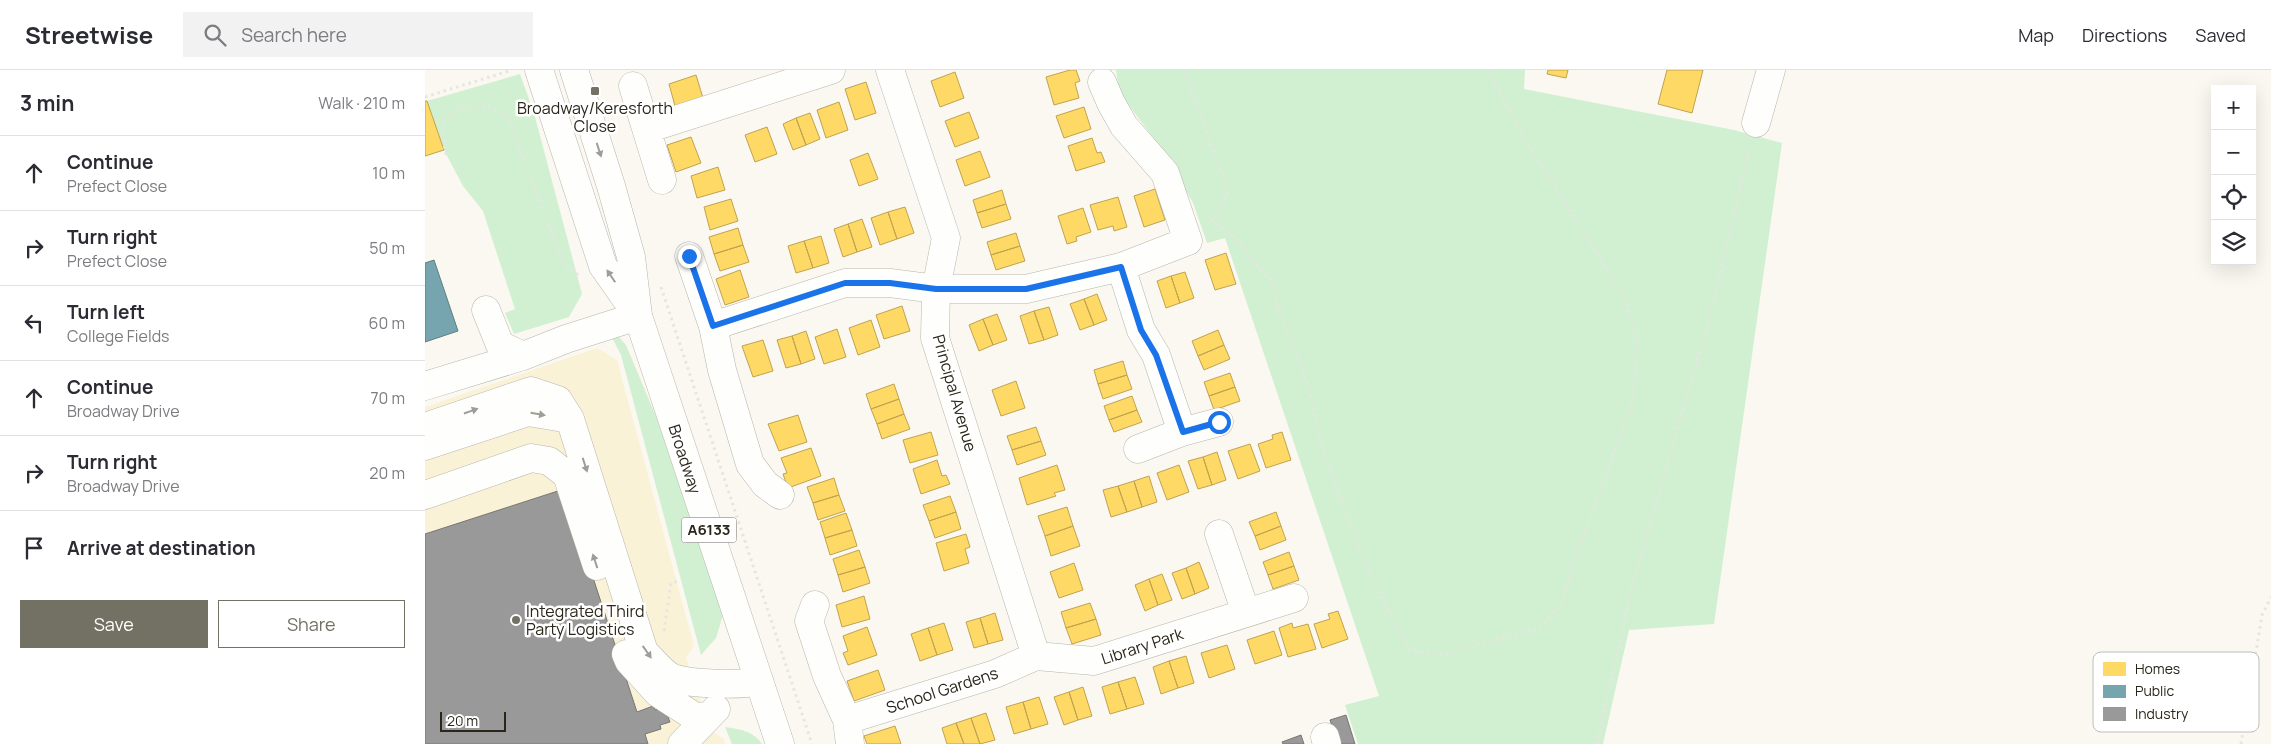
<!DOCTYPE html>
<html lang="en">
<head>
<meta charset="utf-8">
<style>
	:root { --surface:#fff; --page:#f2f2f3; --text:#2b2b33; --muted:#7c7c81; --line:#e1e1e2; --accent:#737064 }
	body { margin:0; font-family:Manrope,sans-serif; background:var(--page); color:var(--text) }
	.controls { position:absolute; right:15px; top:15px; display:grid; overflow:hidden; border-radius:0px; box-shadow:0 5px 20px #0002 }
	.controls button { width:45px; height:45px; display:grid; place-items:center; padding:0; border:0; border-bottom:1px solid var(--line); background:var(--surface); color:var(--text); font:25px sans-serif }
	.scale { position:absolute; left:15px; bottom:12px; width:66px; box-sizing:border-box; padding-left:5px; border:2px solid #2a2619; border-top:0; font-size:14px; line-height:18px; white-space:nowrap; color:#2a2619; -webkit-text-stroke:4px #fff; paint-order:stroke }
	.stop { position:absolute; width:15px; height:15px; margin:-11px; border:4px solid #1a73e8; border-radius:50%; background:#fff }
	.stop.end { background:#1a73e8; border-color:#fff; box-shadow:0 1px 5px #0008 }
	.list { margin:0; padding:0; list-style:none }
	h2 { display:flex; justify-content:space-between; align-items:center; height:65px; margin:0; padding:0 20px; font-size:21px }
	h2 small { font-size:16px; font-weight:400; color:var(--muted) }
	.list li { display:grid; grid-template-columns:32px 1fr auto; gap:15px; align-items:center; box-sizing:border-box; height:75px; padding:0 20px; border-top:1px solid var(--line) }
	.list b { display:block; font-size:19px; white-space:nowrap }
	.list p { margin:0; font-size:16px; white-space:nowrap; color:var(--muted) }
	.list em { font-size:16px; font-style:normal; color:var(--muted) }
	.actions { display:flex; gap:10px; padding:15px 20px }
	.actions a { flex:1; padding:11px 0; border:1px solid var(--accent); border-radius:0px; text-align:center; font-size:18px; color:var(--accent) }
	.actions .main { background:var(--accent); color:#fff }
	.icon { flex:none; width:28px; height:28px; fill:none; stroke:currentColor; stroke-width:2; stroke-linecap:round; stroke-linejoin:round }
	.map { position:relative; flex:none; width:1846px; height:674px; overflow:hidden }
	header { display:flex; align-items:center; gap:30px; box-sizing:border-box; height:70px; padding:0 25px; background:var(--surface); border-bottom:1px solid var(--line) }
	header strong { font-size:24px }
	nav { display:flex; gap:28px; margin-inline-start:auto; font-size:18px }
	.search { width:350px; height:45px; background:var(--page); display:flex; align-items:center; gap:12px; box-sizing:border-box; padding:0 18px; border-radius:0px; color:var(--muted); font-size:19px }
	main { display:flex }
	aside { flex:1; background:var(--surface) }
	.map>svg:first-child { display:block }
	.built { fill:#faf2d7 }
	.green { fill:#d1f0d2 }
	.homes { fill:#ffd966; stroke:#bfa34f }
	.public { fill:#76a5af; stroke:#5f7f82 }
	.industry { fill:#999; stroke:#787673 }
	.lines { fill:none; stroke-linecap:round; stroke-linejoin:round }
	.minor-casing { stroke:#b8b5ac; stroke-width:29 }
	.highway-casing { stroke:#b8b5ac; stroke-width:29 }
	.path { stroke:#e6e5e2; stroke-width:3; stroke-dasharray:2.5 4; stroke-linecap:butt }
	.minor { stroke:#fefefd; stroke-width:28 }
	.highway { stroke:#fefefd; stroke-width:28 }
	.oneway { fill:#9f9d96 }
	.route { stroke:#1a73e8; stroke-width:6 }
	.poi-dot { fill:#737064; stroke:#fff; stroke-width:2 }
	.labels { text-anchor:middle; stroke-width:5; stroke-linejoin:round; paint-order:stroke }
	.shield { fill:#fff; stroke:#6a675e; stroke-width:1 }
	.shield-label { font-size:15px; font-weight:bold; fill:#2a2619 }
	.poi-label { font-size:16px; fill:#2a2619; stroke:#fff }
	.street-label { font-size:16px; fill:#2a2619; stroke:#fff }
	.key { fill:#fff; stroke:#bfbeba; stroke-width:1 }
	.key-label { font-size:14px; fill:#2a2619 }
</style>
</head>
<body>
<header>
<strong>Streetwise</strong>
<div class="search"><svg class="icon" aria-label="search" viewBox="0 0 24 24"><circle cx="10" cy="10" r="6"/><path d="M15 15l6 6"/></svg>Search here</div>
<nav><a>Map</a><a>Directions</a><a>Saved</a></nav>
</header>
<main>
<aside>
<h2>3 min<small>Walk · 210 m</small></h2>
<ul class="list">
<li><svg class="icon" aria-label="ahead" viewBox="0 0 24 24"><path d="M12 20V5M6 11l6-6 6 6"/></svg><div><b>Continue</b><p>Prefect Close</p></div><em>10 m</em></li>
<li><svg class="icon" aria-label="right" viewBox="0 0 24 24"><path d="M7 20v-9h11M14 6l5 5-5 5"/></svg><div><b>Turn right</b><p>Prefect Close</p></div><em>50 m</em></li>
<li><svg class="icon" aria-label="left" viewBox="0 0 24 24"><path d="M17 20v-9H6M10 6l-5 5 5 5"/></svg><div><b>Turn left</b><p>College Fields</p></div><em>60 m</em></li>
<li><svg class="icon" aria-label="ahead" viewBox="0 0 24 24"><path d="M12 20V5M6 11l6-6 6 6"/></svg><div><b>Continue</b><p>Broadway Drive</p></div><em>70 m</em></li>
<li><svg class="icon" aria-label="right" viewBox="0 0 24 24"><path d="M7 20v-9h11M14 6l5 5-5 5"/></svg><div><b>Turn right</b><p>Broadway Drive</p></div><em>20 m</em></li>
<li><svg class="icon" aria-label="arrive" viewBox="0 0 24 24"><path d="M6 21V4h12l-3 4 3 4H6"/></svg><div><b>Arrive at destination</b></div></li>
</ul>
<div class="actions"><a class="main">Save</a><a>Share</a></div>
</aside>
<div class="map">
<svg width="1846" height="674" viewBox="0 0 1846 674">
	<rect width="100%" height="100%" fill="#faf8f0"/>
	<path class="built" d="M172 278 192 290 269 576 261 588 286 661 298 668 300 674H0V337Z"/>
	<path class="green" d="M691 0H1100L1099 19 1309 60 1357 73 1289 554 1204 560 1178 674H933L920 635 954 626 800 168 782 173 768 133 739 82 694 22Z
		M95 4 109 43 157 224 144 247 89 264 80 243 90 239 58 141 38 116 19 80 2 31Z
		M186 266 194 267 201 275 232 349 298 545 291 568 276 585 196 285Z
		M300 657C314 659 329 661 337 674H307Z"/>
	<path class="homes" d="M645 0H651L655 11 650 13 654 28 629 35 621 7Z
		M1123 0H1143L1141 8 1122 4Z
		M1242 0H1278L1267 43 1233 34Z
		M530 2 539 28 515 37 506 11Z
		M271 5 278 28 250 36 244 14Z
		M441 12 451 43 430 50 420 19Z
		M0 31H2L19 80 0 86Z
		M414 32 423 60 401 68 392 40Z
		M659 37 666 59 639 68 631 46Z
		M544 42 554 68 530 77 520 51Z
		M385 43 395 69 381 75 371 48Z
		M371 48 381 75 368 80 358 54Z
		M342 57 352 84 330 92 320 65Z
		M266 67 276 93 251 102 242 75Z
		M667 68 672 83 676 82 680 92 651 101 643 76Z
		M555 81 565 107 540 116 531 90Z
		M443 83 453 109 434 116 425 90Z
		M293 97 300 120 272 128 266 106Z
		M730 119 740 150 719 157 709 126Z
		M577 120 581 134 552 143 548 130Z
		M693 127 702 157 689 161 688 156 673 160 665 135Z
		M306 129 313 151 285 160 279 137Z
		M581 134 586 149 557 158 552 143Z
		M480 137 489 163 472 169 463 142Z
		M658 138 666 162 651 167 652 171 642 174 633 146Z
		M463 142 472 169 455 175 446 148Z
		M437 149 447 177 432 182 423 154Z
		M423 154 432 182 418 187 409 159Z
		M313 158 318 175 289 184 284 167Z
		M591 163 595 176 566 185 562 172Z
		M396 166 404 193 388 198 379 171Z
		M379 171 388 198 371 203 363 176Z
		M318 175 324 192 295 201 289 184Z
		M595 176 600 191 571 200 566 185Z
		M801 183 811 214 790 220 780 190Z
		M315 200 324 227 300 235 291 209Z
		M760 202 769 228 755 233 746 206Z
		M746 206 755 233 741 238 732 211Z
		M672 224 682 250 669 255 659 229Z
		M659 229 669 255 655 260 645 234Z
		M477 236 485 261 459 269 451 245Z
		M624 237 633 265 619 270 609 241Z
		M609 241 619 270 604 274 595 246Z
		M572 244 582 270 568 275 558 249Z
		M558 249 568 275 554 281 544 255Z
		M446 250 455 277 433 285 424 258Z
		M412 259 421 287 399 294 390 267Z
		M793 260 799 275 773 286 767 271Z
		M381 261 390 289 376 294 367 266Z
		M367 266 376 294 361 298 352 270Z
		M338 270 348 301 328 307 317 276Z
		M799 275 805 289 779 300 773 286Z
		M698 291 702 305 673 314 669 300Z
		M805 303 810 317 784 326 779 312Z
		M702 305 707 319 678 329 673 314Z
		M591 311 600 338 576 346 567 320Z
		M469 314 474 329 446 339 441 324Z
		M810 317 815 331 789 340 784 326Z
		M707 326 712 340 684 350 679 336Z
		M474 329 479 344 452 354 446 339Z
		M712 340 717 352 689 362 684 350Z
		M479 344 485 359 457 369 452 354Z
		M373 345 382 372 354 381 343 354Z
		M611 357 616 371 587 380 582 366Z
		M506 362 513 385 485 393 478 370Z
		M857 362 866 390 841 398 833 374 848 369 847 365Z
		M616 371 621 385 592 395 587 380Z
		M825 374 835 401 813 409 803 381Z
		M386 378 396 406 363 418 358 404 362 403 356 388Z
		M792 382 801 410 787 415 778 387Z
		M778 387 787 415 773 419 763 391Z
		M512 390 517 406 521 405 525 414 496 424 488 399Z
		M632 395 640 420 629 423 631 426 602 435 594 408Z
		M754 395 764 422 742 430 732 403Z
		M724 406 732 432 717 437 709 411Z
		M409 408 414 425 388 433 382 417Z
		M709 411 717 437 702 442 693 416Z
		M693 416 702 442 686 447 678 420Z
		M414 425 420 441 393 450 388 433Z
		M525 426 531 442 504 451 498 435Z
		M642 437 648 456 620 466 613 446Z
		M531 442 536 459 510 468 504 451Z
		M851 442 856 456 830 466 824 452Z
		M421 443 427 460 400 468 395 452Z
		M648 456 655 476 626 486 620 466Z
		M856 456 861 470 835 480 830 466Z
		M427 460 432 476 405 485 400 468Z
		M541 464 545 477 540 479 544 493 519 501 511 473Z
		M434 480 440 497 413 505 408 489Z
		M864 482 869 496 843 505 838 492Z
		M774 492 784 518 770 524 761 498Z
		M649 493 658 520 634 528 625 502Z
		M869 496 874 510 848 519 843 505Z
		M440 497 445 513 418 522 413 505Z
		M761 498 770 524 757 529 747 503Z
		M737 504 747 530 733 535 724 509Z
		M724 509 733 535 720 541 710 515Z
		M439 526 445 549 417 557 411 535Z
		M665 533 671 549 641 558 636 542Z
		M913 541 923 569 897 578 889 554 905 549 903 544Z
		M570 543 578 570 563 574 555 548Z
		M555 548 563 574 549 578 541 552Z
		M671 549 676 565 647 574 641 558Z
		M519 553 528 580 512 585 503 558Z
		M867 553 868 558 883 554 891 579 863 587 854 558Z
		M442 557 452 585 423 595 418 583 423 581 418 566Z
		M503 558 512 585 495 591 486 564Z
		M849 561 857 585 830 594 822 570Z
		M802 575 810 599 784 608 776 583Z
		M761 586 769 613 753 618 744 591Z
		M744 591 753 618 736 624 728 597Z
		M453 600 460 620 429 631 422 611Z
		M710 607 719 634 702 639 693 612Z
		M693 612 702 639 685 644 677 617Z
		M658 617 667 646 653 650 644 622Z
		M644 622 653 650 639 655 629 627Z
		M614 627 623 654 606 659 598 632Z
		M598 632 606 659 589 664 581 637Z
		M561 643 570 670 555 674 546 648Z
		M546 648 555 674H539L531 653Z
		M531 653 539 674H522L517 658Z
		M470 656 476 674H442L439 666Z"/>
	<path class="public" d="M9 190 33 261 0 272V193Z"/>
	<path class="industry" d="M139 419 212 642 228 636 230 640 239 637 245 652 235 655 236 659 220 664 223 674H0V464Z
		M921 645 930 674H913L905 650Z
		M876 665 879 674H858L857 672Z"/>
	<g class="lines">
		<defs>
			<path id="minor" d="M465 0 521 168 511 219 510 268 611 586
				M208 16 237 110
				M1331 53 1346 0
				M222 59 406 0
				M264 186 288 256 297 300 325 394 340 414 355 425
				M696 197 716 260 731 285 757 362
				M61 240 75 275 98 286
				M288 256 420 213H465L511 219H601L696 197 763 171 740 103 699 56 686 33 677 12
				M0 316 98 286 141 269 213 246
				M0 357 106 321 133 330 145 349 219 582C227 589 238 604 248 608 266 614 315 616 334 611
				M0 376 103 342 145 349
				M713 379 757 362 794 352
				M0 425 106 388 124 391 142 405 172 496
				M794 464 821 543
				M390 535 384 551 402 606 422 650 425 674
				M201 584 204 591 233 623 270 647 284 646
				M422 650 570 604 611 586 669 591 869 528
				M900 667 902 674
				M257 674 291 639"/>
			<path id="highway" d="M114 0 178 196 211 243
				M149 0 186 116 206 187 213 246 355 674"/>
		</defs>
		<use href="#minor" class="minor-casing"/>
		<use href="#highway" class="highway-casing"/>
		<path class="path" d="M759 0 803 120 794 143 785 150
			M0 27 87 0
			M21 85 17 63 19 50 36 37 63 36 83 47 139 194 152 204H154
			M786 149 816 173 827 191 846 210 853 236 884 319 897 378 943 502 985 580 1018 586 1054 574 1114 559 1138 531 1151 485 1207 335 1213 273 1199 227 1094 59 1063 0
			M236 217 387 674
			M239 561 246 513 254 511
			M1172 674 1206 520 1283 253 1325 77
			M1816 674 1837 545 1846 527"/>
		<use href="#minor" class="minor"/>
		<use href="#highway" class="highway"/>
	</g>
	<defs><path id="oneway-solid" d="M-6-.8H1V-3.2L6.5 0L1 3.2V.8H-6Z" transform="scale(1.25)"/></defs>
	<g class="oneway">
		<use href="#oneway-solid" transform="translate(174 80) rotate(72)"/>
		<use href="#oneway-solid" transform="translate(186 206) rotate(-124)"/>
		<use href="#oneway-solid" transform="translate(46 341) rotate(-19)"/>
		<use href="#oneway-solid" transform="translate(113 344) rotate(10)"/>
		<use href="#oneway-solid" transform="translate(160 395) rotate(72)"/>
		<use href="#oneway-solid" transform="translate(170 491) rotate(-108)"/>
		<use href="#oneway-solid" transform="translate(222 582) rotate(55)"/>
	</g>
	<g class="lines">
		<path class="route" d="M264 186 288 256 420 213H465L511 219H601L696 197 716 260 731 285 758 362 794 352"/>
	</g>
	<g class="poi-dot">
		<rect x="165" y="16" width="10" height="10" rx="2.5"/>
		<circle cx="91" cy="550" r="5"/>
	</g>
	<g class="labels">
		<rect class="shield" x="256.5" y="447.5" width="55" height="25" rx="4"/>
		<g class="shield-label">
			<text x="284" y="465">A6133</text>
		</g>
		<g class="poi-label">
			<text x="170" y="44">Broadway/Keresforth<tspan x="170" dy="18">Close</tspan></text>
			<text x="101" y="547" text-anchor="start">Integrated Third<tspan x="101" dy="18">Party Logistics</tspan></text>
		</g>
		<g class="street-label">
			<text transform="translate(530 323) rotate(74)" y="6">Principal Avenue</text>
			<text transform="translate(260 389) rotate(72)" y="6">Broadway</text>
			<text transform="translate(717 576) rotate(-18)" y="6">Library Park</text>
			<text transform="translate(517 620) rotate(-18)" y="6">School Gardens</text>
		</g>
	</g>
	<rect x="1668" y="582" width="166" height="80" rx="8" class="key"/>
	<rect x="1678" y="592" width="23" height="14" fill="#ffd966"/>
	<rect x="1678" y="615" width="23" height="13" fill="#76a5af"/>
	<rect x="1678" y="637" width="23" height="14" fill="#999"/>
	<g class="key-label">
		<text x="1710" y="604">Homes</text>
		<text x="1710" y="626">Public</text>
		<text x="1710" y="649">Industry</text>
	</g>
</svg>
<div class="controls">
<button>+</button>
<button>−</button>
<button><svg class="icon" aria-label="locate" viewBox="0 0 24 24"><circle cx="12" cy="12" r="6"/><path d="M12 2v4M12 18v4M2 12h4M18 12h4"/></svg></button>
<button><svg class="icon" aria-label="layers" viewBox="0 0 24 24"><path d="M12 4l9 5-9 5-9-5zM3 14l9 5 9-5"/></svg></button>
</div>
<div class="scale">20 m</div>
<div class="stop" style="left:794px;top:352px"></div>
<div class="stop end" style="left:264px;top:186px"></div>
</div>
</main>
</body>
</html>
